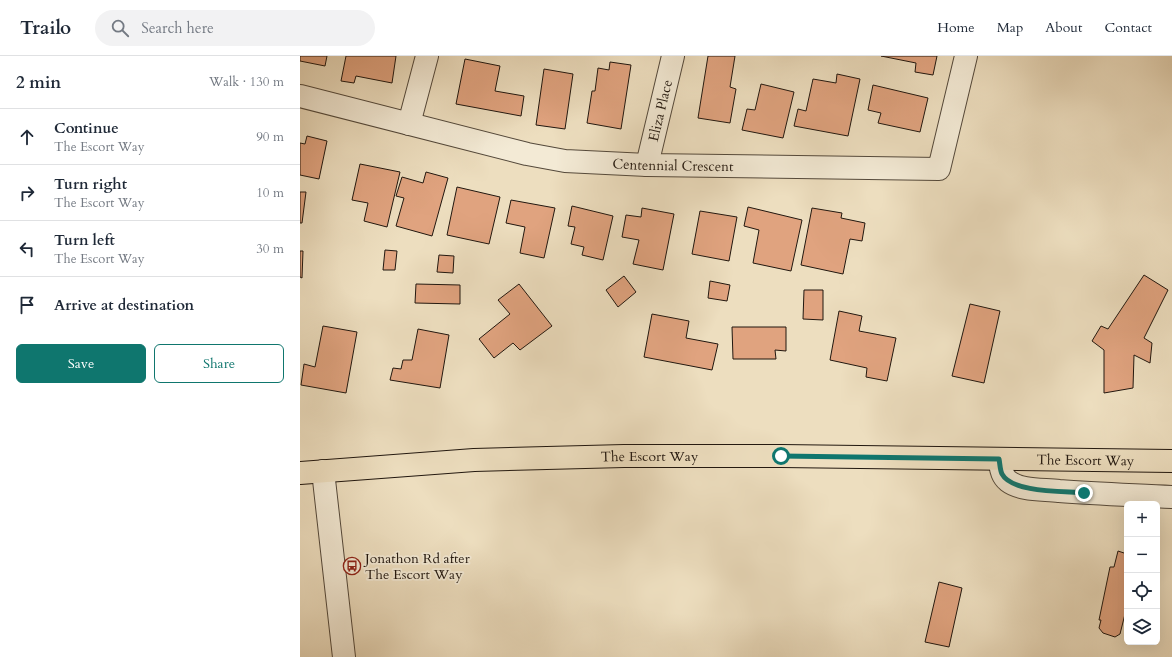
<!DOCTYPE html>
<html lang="en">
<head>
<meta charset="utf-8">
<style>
	:root { --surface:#fff; --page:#f2f2f3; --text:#1f2937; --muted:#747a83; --line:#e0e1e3; --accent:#0f766e }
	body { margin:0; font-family:Cardo,serif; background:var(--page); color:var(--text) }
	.controls { position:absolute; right:12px; bottom:12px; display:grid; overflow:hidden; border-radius:6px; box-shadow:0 4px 16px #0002 }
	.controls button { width:36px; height:36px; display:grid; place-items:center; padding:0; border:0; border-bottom:1px solid var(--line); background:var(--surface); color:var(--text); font:20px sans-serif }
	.stop { position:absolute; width:12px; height:12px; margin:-9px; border:3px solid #0f766e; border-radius:50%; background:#fff }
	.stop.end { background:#0f766e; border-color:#fff; box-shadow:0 1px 4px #0008 }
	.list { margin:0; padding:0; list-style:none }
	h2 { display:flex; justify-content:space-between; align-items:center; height:52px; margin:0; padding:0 16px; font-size:17px }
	h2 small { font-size:13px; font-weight:400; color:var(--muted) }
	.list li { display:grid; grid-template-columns:26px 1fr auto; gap:12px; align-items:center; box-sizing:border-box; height:56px; padding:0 16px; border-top:1px solid var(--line) }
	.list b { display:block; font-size:15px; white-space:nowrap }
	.list p { margin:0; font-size:13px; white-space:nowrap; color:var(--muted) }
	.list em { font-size:13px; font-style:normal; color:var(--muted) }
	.actions { display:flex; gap:8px; padding:12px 16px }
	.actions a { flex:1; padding:9px 0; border:1px solid var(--accent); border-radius:6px; text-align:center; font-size:14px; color:var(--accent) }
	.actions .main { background:var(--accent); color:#fff }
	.icon { flex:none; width:22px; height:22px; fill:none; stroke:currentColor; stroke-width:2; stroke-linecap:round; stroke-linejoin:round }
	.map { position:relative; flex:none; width:872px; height:601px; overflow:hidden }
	header { display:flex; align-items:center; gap:24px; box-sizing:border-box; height:56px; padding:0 20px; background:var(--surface); border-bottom:1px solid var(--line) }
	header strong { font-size:19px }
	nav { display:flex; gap:22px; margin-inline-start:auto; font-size:14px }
	.search { width:280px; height:36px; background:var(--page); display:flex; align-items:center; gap:10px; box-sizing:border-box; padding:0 14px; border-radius:22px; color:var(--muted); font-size:15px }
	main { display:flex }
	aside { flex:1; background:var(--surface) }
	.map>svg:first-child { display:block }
	.building { fill:#e0a37f; stroke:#21170f }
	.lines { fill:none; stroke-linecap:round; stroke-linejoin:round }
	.minor-casing { stroke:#54493b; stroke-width:24 }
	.major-casing { stroke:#21170f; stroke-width:24 }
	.minor { stroke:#f3ead5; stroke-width:22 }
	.major { stroke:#eddebf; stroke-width:22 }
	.route { stroke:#0f766e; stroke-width:5 }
	.labels { text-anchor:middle; stroke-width:3.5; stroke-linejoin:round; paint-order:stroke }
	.street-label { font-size:14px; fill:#21170f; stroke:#f3ead5 }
	.poi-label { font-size:14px; fill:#21170f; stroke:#f3ead5; text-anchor:start }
</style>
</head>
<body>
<header>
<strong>Trailo</strong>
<div class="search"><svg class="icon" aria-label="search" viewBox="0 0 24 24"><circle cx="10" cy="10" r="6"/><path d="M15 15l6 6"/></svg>Search here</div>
<nav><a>Home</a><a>Map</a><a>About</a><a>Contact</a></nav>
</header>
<main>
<aside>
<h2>2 min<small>Walk · 130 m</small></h2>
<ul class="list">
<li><svg class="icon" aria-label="ahead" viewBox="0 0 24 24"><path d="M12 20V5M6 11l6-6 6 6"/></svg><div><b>Continue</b><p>The Escort Way</p></div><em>90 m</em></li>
<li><svg class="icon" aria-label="right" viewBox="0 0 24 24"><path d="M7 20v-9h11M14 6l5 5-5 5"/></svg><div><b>Turn right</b><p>The Escort Way</p></div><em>10 m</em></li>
<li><svg class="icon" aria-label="left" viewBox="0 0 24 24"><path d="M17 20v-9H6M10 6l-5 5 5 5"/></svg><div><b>Turn left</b><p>The Escort Way</p></div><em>30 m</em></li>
<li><svg class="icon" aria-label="arrive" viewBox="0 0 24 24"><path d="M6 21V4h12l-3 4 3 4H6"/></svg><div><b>Arrive at destination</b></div></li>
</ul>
<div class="actions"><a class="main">Save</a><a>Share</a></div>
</aside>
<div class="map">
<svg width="872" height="601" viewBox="0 0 872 601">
	<rect width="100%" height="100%" fill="#eddebf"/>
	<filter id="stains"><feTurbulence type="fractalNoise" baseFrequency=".005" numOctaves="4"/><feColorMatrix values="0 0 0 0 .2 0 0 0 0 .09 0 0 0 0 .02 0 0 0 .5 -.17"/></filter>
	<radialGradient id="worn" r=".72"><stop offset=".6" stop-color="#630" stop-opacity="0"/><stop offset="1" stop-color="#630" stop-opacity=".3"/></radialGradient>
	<path class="building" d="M0 0H27L25 10 0 5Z
		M46 0H96L92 27 56 20 54 27 41 25Z
		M408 0H435L430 31 436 33 430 67 398 62Z
		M581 0H637L633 19 615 16 616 7Z
		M165 3 200 10 195 35 224 40 221 60 156 48Z
		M310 6 331 9 321 73 287 67 292 35H295L298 12 309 14Z
		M244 13 273 18 265 73 236 69Z
		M537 18 560 23 548 80 494 70 498 53 506 55 513 23 536 27Z
		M461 28 494 36 483 82 442 74 447 53 455 54Z
		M573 29 628 42 620 76 578 67 581 57 568 54Z
		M7 80 27 85 19 123 0 119V87L5 88Z
		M60 108 100 116 87 171 64 165 68 147 52 144Z
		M126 116 148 122 132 180 96 170 104 142 96 140 102 121 123 127Z
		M157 131 200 141 189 188 147 179Z
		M0 136H6L2 167H0Z
		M211 144 255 152 244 202 220 197 225 171 206 167Z
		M272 150 313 160 303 204 282 199 284 191 271 188 275 171 268 170Z
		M448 151 502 164 491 215 453 207 459 174 444 170Z
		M342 152 374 158 363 214 333 208 339 184 322 181 326 159 341 161Z
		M512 152 542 157 541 162 565 167 562 185 550 183 543 218 501 209Z
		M400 155 437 161 429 205 392 198Z
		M85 194 97 195 95 214H83Z
		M0 195H3L2 222 0 221Z
		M139 199 154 200 153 217 137 216Z
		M844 219 868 234 844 282 852 287 850 307 834 299 833 332 804 337V294L792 285 801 270 808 273Z
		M324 220 336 236 318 251 306 234Z
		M410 225 430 229 427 245 408 242Z
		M116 228 160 229V248L115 247Z
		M219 228 252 270 220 294 213 287 194 302 179 283 210 258 198 244Z
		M504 234H523V264L503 263Z
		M670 248 700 255 684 327 652 320Z
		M539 255 562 260 559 275 596 282 587 325 566 321 567 312 530 304Z
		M352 258 389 265 386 282 418 288 412 314 344 301Z
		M23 270 57 276 46 337 1 329 4 308 15 311Z
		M432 271H486V295L475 294 476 303H433Z
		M118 273 149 279 140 332 90 324 93 312 101 313 103 304H112Z
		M818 495 827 498V550L820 578 815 581 803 577 799 572 801 564H799L810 511H814Z
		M639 526 662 532 649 591 625 586Z"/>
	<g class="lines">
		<defs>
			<g id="minor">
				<path id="s1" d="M0 40 227 98 265 105 347 109 639 113 666 0"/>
				<path d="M109 68 127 0"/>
				<path id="s2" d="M347 109 373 0"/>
				<path d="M699 403C701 412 701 419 708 425 721 435 743 433 759 435 796 438 834 439 872 441"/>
				<path d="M23 415 44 601"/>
			</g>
			<g id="major">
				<path id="s3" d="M0 417 174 404 324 400H481L872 405"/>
			</g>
		</defs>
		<use href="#minor" class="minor-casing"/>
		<use href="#major" class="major-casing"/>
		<use href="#minor" class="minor"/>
		<use href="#major" class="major"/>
	</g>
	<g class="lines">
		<path class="route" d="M481 400 699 403C700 408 700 414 702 418 712 437 765 435 784 437"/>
	</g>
	<defs>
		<symbol id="bus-ring" viewBox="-11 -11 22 22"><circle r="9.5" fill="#f3ead5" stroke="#8f2418" stroke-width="1.5"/><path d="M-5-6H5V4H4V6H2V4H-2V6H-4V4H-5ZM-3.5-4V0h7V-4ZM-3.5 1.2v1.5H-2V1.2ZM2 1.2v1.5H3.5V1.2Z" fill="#8f2418"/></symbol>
	</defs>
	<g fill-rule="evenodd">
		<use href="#bus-ring" x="42" y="500" width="20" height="20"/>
	</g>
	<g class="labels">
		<g class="street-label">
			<text dy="5" stroke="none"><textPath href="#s2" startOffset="56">Eliza Place</textPath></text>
			<text dy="5" stroke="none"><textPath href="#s1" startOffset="381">Centennial Crescent</textPath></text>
			<text dy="5" stroke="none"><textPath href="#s3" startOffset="350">The Escort Way</textPath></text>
			<text dy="5" stroke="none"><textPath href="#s3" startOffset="786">The Escort Way</textPath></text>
		</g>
		<g class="poi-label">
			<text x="65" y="507">Jonathon Rd after<tspan x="65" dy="16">The Escort Way</tspan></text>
		</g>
	</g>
	<rect width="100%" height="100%" filter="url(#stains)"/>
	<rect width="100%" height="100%" fill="url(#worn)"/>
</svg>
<div class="controls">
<button>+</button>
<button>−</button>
<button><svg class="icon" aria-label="locate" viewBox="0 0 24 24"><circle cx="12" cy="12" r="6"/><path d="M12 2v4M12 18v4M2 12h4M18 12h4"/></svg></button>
<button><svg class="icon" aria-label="layers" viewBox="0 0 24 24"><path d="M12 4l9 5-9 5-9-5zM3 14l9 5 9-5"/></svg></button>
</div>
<div class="stop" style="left:481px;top:400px"></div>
<div class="stop end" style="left:784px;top:437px"></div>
</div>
</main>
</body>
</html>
